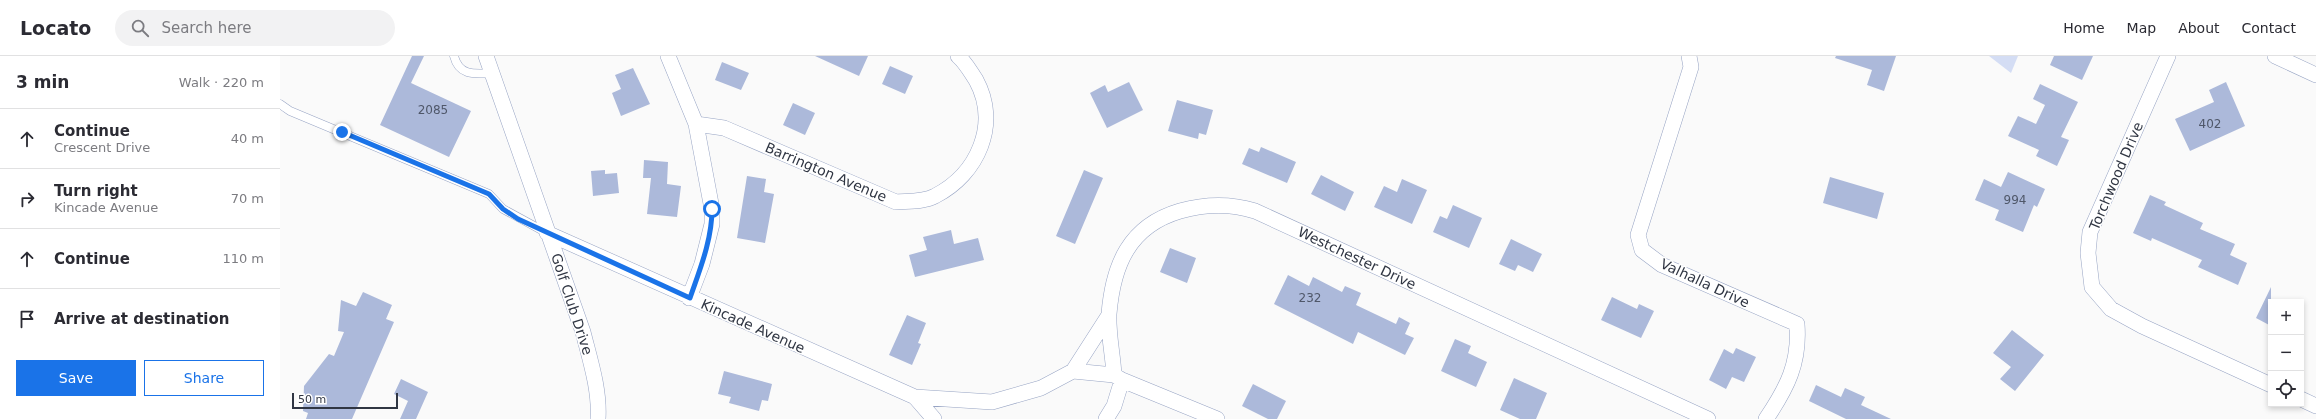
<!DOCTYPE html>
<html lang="en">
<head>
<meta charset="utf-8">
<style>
	:root { --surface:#fff; --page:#f2f2f3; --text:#2b2b33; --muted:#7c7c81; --line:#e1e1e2; --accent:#1a73e8 }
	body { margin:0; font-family:"DejaVu Sans",sans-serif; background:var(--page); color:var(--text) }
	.controls { position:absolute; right:12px; bottom:12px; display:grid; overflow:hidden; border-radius:0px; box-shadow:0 2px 6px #0003 }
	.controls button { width:36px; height:36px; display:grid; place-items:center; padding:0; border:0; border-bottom:1px solid var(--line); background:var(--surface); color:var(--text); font:20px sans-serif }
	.scale { position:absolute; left:12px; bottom:10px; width:106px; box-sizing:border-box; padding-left:4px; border:2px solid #303643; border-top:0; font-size:11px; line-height:14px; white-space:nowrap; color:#303643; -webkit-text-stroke:3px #fff; paint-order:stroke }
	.stop { position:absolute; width:12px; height:12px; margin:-9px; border:3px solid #1a73e8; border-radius:50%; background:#fff }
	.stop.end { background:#1a73e8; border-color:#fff; box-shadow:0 1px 4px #0008 }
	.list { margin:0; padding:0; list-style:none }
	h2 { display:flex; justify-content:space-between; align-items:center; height:52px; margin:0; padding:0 16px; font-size:17px }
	h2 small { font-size:13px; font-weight:400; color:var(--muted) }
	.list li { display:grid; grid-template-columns:26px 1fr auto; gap:12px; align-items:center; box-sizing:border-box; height:60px; padding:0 16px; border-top:1px solid var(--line) }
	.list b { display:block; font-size:15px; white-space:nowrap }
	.list p { margin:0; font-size:13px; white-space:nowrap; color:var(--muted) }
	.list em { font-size:13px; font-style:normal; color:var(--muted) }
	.actions { display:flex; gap:8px; padding:12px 16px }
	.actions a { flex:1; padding:9px 0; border:1px solid var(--accent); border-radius:0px; text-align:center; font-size:14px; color:var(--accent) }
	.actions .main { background:var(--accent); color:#fff }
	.icon { flex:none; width:22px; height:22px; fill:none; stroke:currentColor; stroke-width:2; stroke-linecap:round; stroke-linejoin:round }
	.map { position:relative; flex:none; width:2036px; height:363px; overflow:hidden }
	header { display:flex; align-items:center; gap:24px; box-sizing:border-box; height:56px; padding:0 20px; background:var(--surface); border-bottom:1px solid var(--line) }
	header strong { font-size:19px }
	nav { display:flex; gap:22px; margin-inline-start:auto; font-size:14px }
	.search { width:280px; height:36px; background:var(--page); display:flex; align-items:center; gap:10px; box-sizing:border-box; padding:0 14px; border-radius:22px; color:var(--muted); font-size:15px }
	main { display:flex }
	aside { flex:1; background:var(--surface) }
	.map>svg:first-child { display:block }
	.green { fill:#d4ddf4 }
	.building { fill:#acb9da }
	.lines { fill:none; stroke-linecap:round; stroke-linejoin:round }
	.lane-casing { stroke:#97a4c4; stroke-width:9 }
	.street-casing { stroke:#97a4c4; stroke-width:16 }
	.lane { stroke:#fff; stroke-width:8 }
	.street { stroke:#fff; stroke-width:15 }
	.route { stroke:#1a73e8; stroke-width:5 }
	.labels { text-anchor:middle; stroke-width:3; stroke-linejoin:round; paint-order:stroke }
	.number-label { font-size:12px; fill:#4f5769 }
	.street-label { font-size:14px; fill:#303643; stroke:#fff }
</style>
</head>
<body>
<header>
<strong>Locato</strong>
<div class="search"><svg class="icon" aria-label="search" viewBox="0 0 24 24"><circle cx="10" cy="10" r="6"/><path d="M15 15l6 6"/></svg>Search here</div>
<nav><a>Home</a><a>Map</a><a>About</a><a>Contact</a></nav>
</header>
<main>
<aside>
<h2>3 min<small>Walk · 220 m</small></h2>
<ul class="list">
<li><svg class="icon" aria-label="ahead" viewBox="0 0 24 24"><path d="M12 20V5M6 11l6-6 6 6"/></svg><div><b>Continue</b><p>Crescent Drive</p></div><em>40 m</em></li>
<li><svg class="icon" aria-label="right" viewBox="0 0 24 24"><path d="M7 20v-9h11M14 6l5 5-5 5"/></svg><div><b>Turn right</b><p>Kincade Avenue</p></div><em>70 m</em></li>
<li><svg class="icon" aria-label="ahead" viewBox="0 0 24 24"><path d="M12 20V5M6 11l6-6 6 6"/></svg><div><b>Continue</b></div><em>110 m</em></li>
<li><svg class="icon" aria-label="arrive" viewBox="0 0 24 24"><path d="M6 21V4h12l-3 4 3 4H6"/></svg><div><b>Arrive at destination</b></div></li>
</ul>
<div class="actions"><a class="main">Save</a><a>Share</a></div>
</aside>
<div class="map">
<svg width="2036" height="363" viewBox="0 0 2036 363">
	<rect width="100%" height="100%" fill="#fafafa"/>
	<path class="green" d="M1709 0H1738L1731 17Z"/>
	<path class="building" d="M132 0H144L131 27 191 55 169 101 100 69Z
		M535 0H588L579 20Z
		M1556 0H1616L1604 35 1587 29 1592 14 1555 2Z
		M1774 0H1813L1802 24 1770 9Z
		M442 6 469 17 461 34 435 24Z
		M610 10 633 20 625 38 602 28Z
		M353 12 370 48 341 60 332 37 341 33 335 19Z
		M849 26 863 54 827 72 810 37 825 29 828 36Z
		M1946 26 1965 70 1910 95 1895 63 1934 46 1929 34Z
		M1760 28 1798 46 1781 81 1789 84 1777 110 1756 100 1759 94 1728 80 1738 60 1756 68 1765 49 1753 43Z
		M897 44 933 54 926 79 919 77 918 83 888 75Z
		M513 47 535 57 525 79 503 69Z
		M981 91 1016 106 1007 127 962 108 969 92 979 96Z
		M364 104 388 106 387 128 401 130 397 161 367 158 371 122H363Z
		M325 114V118L337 117 339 137 313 140 311 115Z
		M804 114 823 122 795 188 776 180Z
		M1728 116 1765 133 1757 151 1754 149 1743 176 1715 164 1719 154 1695 144 1704 123 1721 131Z
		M1041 119 1074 136 1065 155 1031 138Z
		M467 120 486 123 484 136 494 138 485 187 457 182Z
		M1550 121 1604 137 1597 163 1543 147Z
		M1122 123 1147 134 1132 168 1094 151 1104 130 1117 136Z
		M1870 139 1886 146 1884 149 1923 167 1920 173 1955 188 1950 199 1967 207 1958 229 1918 211 1922 204 1872 182 1871 185 1853 177Z
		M1173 149 1202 162 1189 192 1153 176 1160 160 1167 163Z
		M671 174 674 188 698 182 704 204 635 221 629 199 647 194 643 181Z
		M1231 183 1262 198 1253 216 1238 209 1235 215 1219 208Z
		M890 192 916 202 907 227 880 216Z
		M1008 219 1029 230 1033 221 1062 236 1065 230 1081 237 1076 249 1116 268 1119 261 1130 267 1125 278 1134 282 1125 299 1078 276 1073 288 994 248Z
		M1991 231V270L1976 262Z
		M83 236 112 249 106 263 114 266 72 363H26L28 357 23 355 24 330 49 298 54 300 64 276 58 275 61 244 76 250Z
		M1332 241 1357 253 1359 248 1374 255 1361 282 1321 264Z
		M627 259 646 267 638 287 641 288 632 309 609 299Z
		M1732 274 1764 299 1735 335 1720 323 1731 311 1713 297Z
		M1175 283 1191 290 1188 297 1207 306 1196 331 1161 315Z
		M1456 292 1476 301 1464 326 1452 321 1446 333 1429 324 1444 293 1453 298Z
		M444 315 492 328 488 345 482 344 479 355 449 347 451 341 438 338Z
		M1234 322 1267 337 1256 363H1240L1220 354Z
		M121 323 148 336 136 363H120L128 345 114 338Z
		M973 328 1006 345 997 363H988L962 350Z
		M1536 329 1561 341 1565 332 1585 341 1581 349 1611 363H1566L1529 345Z"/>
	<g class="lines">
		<defs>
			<path id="lane" d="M174 0C179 20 194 18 212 17
				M0 48 10 55 209 138 223 153 267 177"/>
			<path id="street" d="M206 0 303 276C310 304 320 334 318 363
				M388 0 416 68 432 153V168L422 208 409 242
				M1409 0 1411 11 1358 179 1362 194 1382 209 1517 268C1520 307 1507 332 1486 363
				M1888 0 1810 176 1808 197 1812 231 1831 253 1862 270 1991 329
				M1995 0 2036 19
				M416 68 444 72 616 146C629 145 644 146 655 140 698 118 720 68 696 24 690 15 686 7 678 0
				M267 177 635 341 712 346 761 332 793 315 834 319 842 324 937 363
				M793 315 829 259
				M834 319C833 299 828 278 829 258 833 209 849 170 900 155 925 148 949 147 975 155L1428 363
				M635 341 654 363
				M2021 343 2036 350
				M826 363 834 350 842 324"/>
		</defs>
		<use href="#lane" class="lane-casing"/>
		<use href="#street" class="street-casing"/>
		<use href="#lane" class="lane"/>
		<use href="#street" class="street"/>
	</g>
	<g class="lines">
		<path class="route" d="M62 76 209 138 223 153 238 163 410 242C420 213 432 184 432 153"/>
	</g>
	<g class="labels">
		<g class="number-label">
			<text x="153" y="58">2085</text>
			<text x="1930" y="72">402</text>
			<text x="1735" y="148">994</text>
			<text x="1030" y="246">232</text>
		</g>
		<g class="street-label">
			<text transform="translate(546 116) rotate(23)" y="5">Barrington Avenue</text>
			<text transform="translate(1836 120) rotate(-67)" y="5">Torchwood Drive</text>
			<text transform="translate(1077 202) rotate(25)" y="5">Westchester Drive</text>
			<text transform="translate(1425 227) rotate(25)" y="5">Valhalla Drive</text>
			<text transform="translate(292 248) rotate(72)" y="5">Golf Club Drive</text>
			<text transform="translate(473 270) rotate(24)" y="5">Kincade Avenue</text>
		</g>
	</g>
</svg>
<div class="controls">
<button>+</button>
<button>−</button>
<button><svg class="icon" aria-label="locate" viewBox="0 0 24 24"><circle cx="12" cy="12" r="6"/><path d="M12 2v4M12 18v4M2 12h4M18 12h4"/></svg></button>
</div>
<div class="scale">50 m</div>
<div class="stop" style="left:432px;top:153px"></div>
<div class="stop end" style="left:62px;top:76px"></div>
</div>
</main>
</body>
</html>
